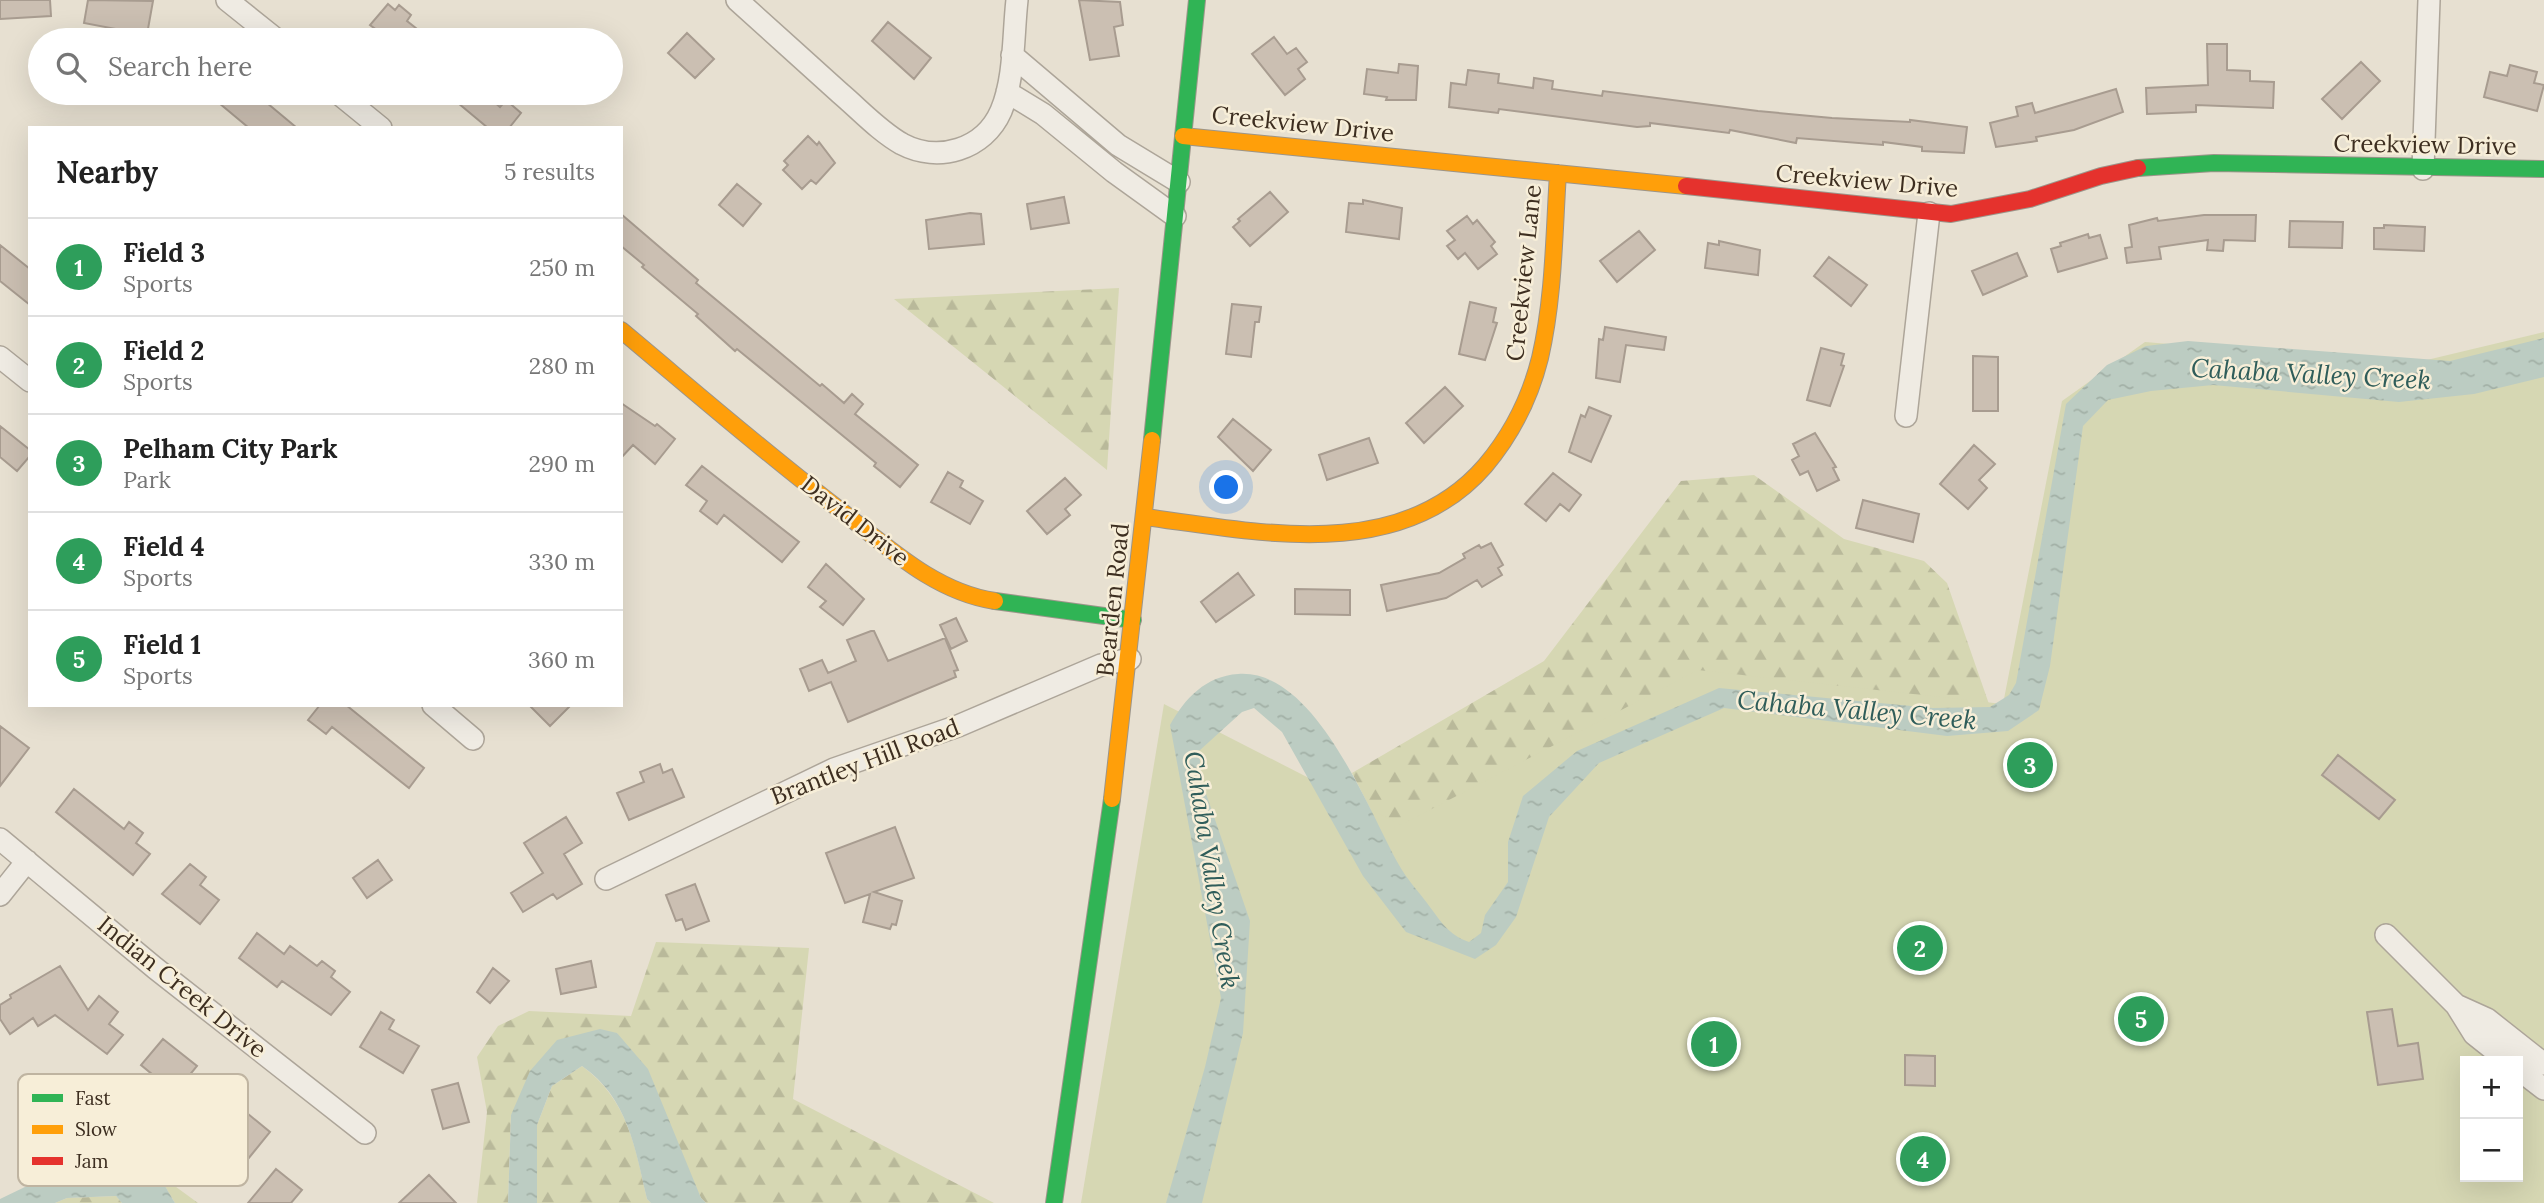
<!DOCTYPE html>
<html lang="en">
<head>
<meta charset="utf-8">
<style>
	:root { --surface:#fff; --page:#f2f2f2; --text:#222; --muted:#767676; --line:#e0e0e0; --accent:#db2777 }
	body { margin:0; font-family:Lora,serif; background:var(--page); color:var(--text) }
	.controls { position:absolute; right:21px; bottom:21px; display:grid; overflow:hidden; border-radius:0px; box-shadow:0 7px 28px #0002 }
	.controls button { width:63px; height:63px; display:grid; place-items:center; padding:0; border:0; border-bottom:2px solid var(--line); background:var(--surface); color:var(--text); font:35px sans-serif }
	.you { position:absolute; left:1227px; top:488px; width:24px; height:24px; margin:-18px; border:5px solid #fff; border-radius:50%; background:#1a73e8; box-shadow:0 0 0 10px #1a73e833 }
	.badge { display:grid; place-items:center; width:46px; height:46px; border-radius:50%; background:var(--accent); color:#fff; font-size:23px; font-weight:700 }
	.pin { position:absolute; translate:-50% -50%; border:4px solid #fff; box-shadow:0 2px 7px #0006 }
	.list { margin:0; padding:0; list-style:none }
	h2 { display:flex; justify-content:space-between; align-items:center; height:91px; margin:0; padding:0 28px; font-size:30px }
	h2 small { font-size:23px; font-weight:400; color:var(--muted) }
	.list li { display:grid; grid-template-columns:46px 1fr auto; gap:21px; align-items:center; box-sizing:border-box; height:98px; padding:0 28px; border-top:2px solid var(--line) }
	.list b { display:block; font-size:26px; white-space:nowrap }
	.list p { margin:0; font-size:23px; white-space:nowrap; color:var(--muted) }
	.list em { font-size:23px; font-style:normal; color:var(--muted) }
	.icon { flex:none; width:38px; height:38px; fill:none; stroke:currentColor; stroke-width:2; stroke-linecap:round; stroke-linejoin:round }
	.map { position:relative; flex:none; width:2544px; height:1203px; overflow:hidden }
	.search { position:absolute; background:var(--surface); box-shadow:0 7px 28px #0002; left:28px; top:28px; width:595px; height:77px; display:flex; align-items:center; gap:18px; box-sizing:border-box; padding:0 24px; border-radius:38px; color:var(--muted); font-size:26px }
	.panel { position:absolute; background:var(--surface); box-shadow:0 7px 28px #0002; left:28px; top:126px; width:595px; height:581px; border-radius:0px }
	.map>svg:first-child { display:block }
	.forest { fill:url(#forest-firs) }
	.green { fill:#d6d7b3; fill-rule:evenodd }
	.water { fill:url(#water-ripples) }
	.building { fill:#cbbfb2; stroke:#a89c90; stroke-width:2 }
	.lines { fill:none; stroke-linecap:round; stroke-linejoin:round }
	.street-casing { stroke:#ada599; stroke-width:24 }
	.fast-casing { stroke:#9c958a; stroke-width:18 }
	.slow-casing { stroke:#9c958a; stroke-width:18 }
	.jam-casing { stroke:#9c958a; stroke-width:18 }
	.street { stroke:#efebe3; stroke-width:21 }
	.fast { stroke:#30b455; stroke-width:16 }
	.slow { stroke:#ff9f0a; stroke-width:16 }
	.jam { stroke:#e5322d; stroke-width:16 }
	.labels { text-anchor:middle; stroke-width:5; stroke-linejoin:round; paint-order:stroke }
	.street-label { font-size:24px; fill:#3d2e20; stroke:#f7eed8 }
	.water-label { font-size:26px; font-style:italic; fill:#2f5d5a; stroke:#f7eed8 }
	.key { fill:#f7eed8; stroke:#bfb4a1; stroke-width:2 }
	.key-label { font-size:19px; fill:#3d2e20 }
</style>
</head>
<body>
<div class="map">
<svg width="2544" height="1203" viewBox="0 0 2544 1203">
	<defs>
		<pattern id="forest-firs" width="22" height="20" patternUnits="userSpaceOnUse" patternTransform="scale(1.75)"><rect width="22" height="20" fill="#d6d7b3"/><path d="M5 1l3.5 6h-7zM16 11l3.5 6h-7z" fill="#b9b99a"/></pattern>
		<pattern id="water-ripples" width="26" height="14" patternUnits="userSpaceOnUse" patternTransform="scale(1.75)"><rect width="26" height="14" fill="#bcccc2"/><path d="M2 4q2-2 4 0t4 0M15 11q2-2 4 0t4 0" fill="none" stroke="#a2b0a6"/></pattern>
	</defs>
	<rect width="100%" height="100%" fill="#e7e0d1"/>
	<path class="forest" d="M1119 288 1107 470 894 299Z
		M1754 475 1844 539 1924 561 1947 583 1990 707 1400 867 1352 773 1544 661 1681 481Z
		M656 942 809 948 793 1099 994 1203H706L701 1198 617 1033 511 1115 508 1203H477L487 1112 477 1057 498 1026 529 1011 631 1016Z
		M582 1066C628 1100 635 1146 647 1199L651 1203H537V1125L552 1086Z
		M157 1173 198 1203H175Z
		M116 1196 122 1203H55L67 1198Z"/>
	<path class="green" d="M2544 332V1203H1081L1164 704 1401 825 1698 670 2003 704 2062 401 2145 342 2410 364ZM2465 1061H2518V1177H2465Z"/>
	<path class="water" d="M2544 338V377L2474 394 2399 402 2213 385 2151 391 2108 400 2083 426 2050 666 2039 710 2008 731 1947 736 1724 708 1599 763 1549 817 1516 917 1496 945 1475 959 1406 932 1363 876 1282 732 1254 708 1242 712 1199 751 1202 782 1250 921 1243 1033 1202 1203H1166L1205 1067 1221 998 1170 725C1185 698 1206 676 1238 674 1315 668 1368 810 1399 865 1406 878 1418 891 1427 903 1440 920 1448 935 1469 942L1481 933 1485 915 1508 882V842L1523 796 1577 751 1719 688 1933 708 1990 707 2009 695 2016 683 2066 404 2107 365 2146 346 2188 341 2450 361Z
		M600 1029 617 1033 648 1069 701 1198 706 1203H651L647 1199C635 1148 628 1098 582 1066L552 1086 537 1125V1203H508L511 1115 530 1071 557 1040Z
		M128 1153C153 1161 162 1181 175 1203H122L116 1196 67 1198 55 1203H0V1199L85 1158Z"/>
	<path class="building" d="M0 0H50L51 16 0 19Z
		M88 0 153 1 146 40H115L116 29 84 23Z
		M1079 0 1120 2 1123 25 1114 27 1119 56 1090 60Z
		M388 4 395 10 399 5 411 15 407 21 431 40H370L378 31 370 25Z
		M888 22 931 58 914 79 872 41Z
		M687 33 714 59 695 78 668 53Z
		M1274 37 1287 54 1296 48 1307 62 1298 69 1305 79 1285 95 1252 54Z
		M2207 44H2227V70L2250 71V81L2274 82 2273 108 2196 105V112L2147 114 2146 88 2208 85Z
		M2361 62 2380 81 2342 119 2322 99Z
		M1399 64 1418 66 1416 100H1386L1387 97 1364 94 1367 69 1398 73Z
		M2510 65 2537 72 2534 83 2544 85 2537 111 2484 97 2490 72 2507 76Z
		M1468 70 1499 74 1498 83 1533 88 1534 78 1553 81 1552 89 1602 96 1603 91 1758 111 1832 118 1910 122V120L1967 127 1964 153 1922 151V147L1883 142V145L1797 138 1796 143 1730 130 1729 133 1650 123V126L1637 127 1499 109 1498 113 1449 107 1451 83 1466 85Z
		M2116 89 2123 112 2074 130 2036 137 2037 141 1996 147 1990 123 2018 116 2016 107 2032 103 2035 113Z
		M207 93H255L297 128H249Z
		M446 93H484L500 107 506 100 521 113 509 128H488Z
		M808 136 817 145 819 142 835 163 816 184 811 180 802 189 783 170 788 165 784 161Z
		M737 184 761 204 743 226 719 205Z
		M1270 192 1288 212 1250 246 1233 227 1240 221 1238 219Z
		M1064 197 1069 223 1031 229 1027 204Z
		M1363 200 1402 208 1399 239 1346 232 1349 203 1363 204Z
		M970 213 981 214 984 244 929 249 926 220Z
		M621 214 698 280 696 283 820 386 822 384 844 403 852 394 863 404 855 414 918 465 900 487 874 466 876 463 737 349 735 351 696 316 698 314 642 267 644 265 621 246Z
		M2204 215H2256L2255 241 2224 240 2223 251 2207 250 2208 240 2159 247 2161 259 2127 263 2125 248 2132 247 2129 225 2157 218 2158 221Z
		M1467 216 1473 224 1477 220 1495 242 1491 246 1497 254 1478 269 1465 253 1458 259 1447 246 1455 240 1447 231Z
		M2290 221 2343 222 2342 248 2289 247Z
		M2384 225 2425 227 2424 251 2374 249V228H2384Z
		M1639 231 1655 250 1617 282 1600 261Z
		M2088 234 2089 238 2100 235 2107 258 2058 272 2051 249 2061 246 2060 243Z
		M1719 241 1760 250 1758 275 1705 268 1708 243 1719 245Z
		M0 245 30 269V305L0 281Z
		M2017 253 2027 276 1983 295 1972 271Z
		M1829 257 1867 285 1851 306 1814 276Z
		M1470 302 1496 308 1493 322 1497 323 1485 360 1459 354Z
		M1232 304 1261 307 1259 322H1255L1251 357 1226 354Z
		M1605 327 1666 337 1664 350 1626 345 1620 382 1596 378 1599 339 1603 340Z
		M1821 348 1844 354 1841 365 1844 366 1830 406 1807 400Z
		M1973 356 1998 357V411H1973Z
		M1445 387 1463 406 1424 443 1406 423Z
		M621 403 655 426 657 424 675 439 655 464 633 445 621 458Z
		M1589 407 1611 416 1591 462 1569 452 1581 415 1585 417Z
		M1233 419 1271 450 1253 471 1218 437Z
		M0 426 30 450V456L17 471 0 457Z
		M1815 433 1836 467 1833 468 1839 480 1817 491 1808 471 1800 475 1792 460 1799 456 1793 444Z
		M1369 438 1378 463 1327 480 1319 455Z
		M1974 445 1995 464 1979 480 1987 488 1968 509 1940 484Z
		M702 466 799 542 782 562 724 515 717 524 700 511 707 501 686 485Z
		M948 472 963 481 960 487 983 501 970 524 931 502Z
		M1553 473 1581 495 1569 511 1560 504 1546 521 1525 504Z
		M1065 478 1081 495 1065 509 1070 515 1047 534 1027 511Z
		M1863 500 1919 514 1913 542 1856 528Z
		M1491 543 1503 565 1498 568 1502 575 1482 587 1477 580 1446 598 1387 611 1381 585 1439 573 1465 558 1463 554 1479 545 1481 548Z
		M826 564 864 599 843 625 820 607 826 601 808 587Z
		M1238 573 1254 595 1216 622 1201 602Z
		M1295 589 1350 590V615L1295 614Z
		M956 618 967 641 951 649 940 625Z
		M871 631H874L888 661 945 638 958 670 954 671 956 677 848 722 831 682 809 691 800 669 822 660 828 673 856 661 847 640Z
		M320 705H346L424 768 409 788 332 727 326 734 308 720Z
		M529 705H571L550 726Z
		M0 726 29 748 0 786Z
		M2338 755 2395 800 2379 819 2322 775Z
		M660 764 663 773 672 769 684 797 629 820 617 793 644 782 640 772Z
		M74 789 124 829 129 822 143 833 136 843 150 854 133 875 56 812Z
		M566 817 582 843 564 854 582 884 557 899 553 894 523 912 511 893 543 873 524 843Z
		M895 827 914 878 874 892 902 901 896 925 892 924 890 929 863 922 870 894 845 903 826 853Z
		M378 860 392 880 367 898 353 878Z
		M190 864 206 877 200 885 219 900 200 924 162 894Z
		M695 884 709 921 686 930 682 919 676 921 666 895Z
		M257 933 284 954 290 946 317 966 322 961 335 971 331 977 350 992 331 1015 282 981 277 987 239 958Z
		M591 961 596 987 561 994 556 969Z
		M60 966 88 1010 99 996 118 1012 109 1024 123 1035 107 1054 55 1015 38 1026 33 1018 10 1034 0 1019V1005L11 998 10 995Z
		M493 968 509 981 490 1003 477 992Z
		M2392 1009 2398 1046 2418 1043 2423 1079 2378 1085 2367 1012Z
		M381 1012 394 1020 389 1029 419 1046 403 1073 360 1047Z
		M163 1039 197 1066 175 1093 141 1065Z
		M1905 1055 1935 1056V1086L1905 1085Z
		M458 1083 469 1122 443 1129 432 1090Z
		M236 1104 270 1132 248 1159 214 1131Z
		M276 1169 302 1190 291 1203H248Z
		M429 1175 456 1203H399Z"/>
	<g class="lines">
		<defs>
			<path id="street" d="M227 0 277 40
				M737 0C771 31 806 62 840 93 860 110 879 131 902 144 938 163 984 150 1001 111 1015 78 1013 35 1017 0
				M1012 55 1118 145 1179 182
				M1007 92 1043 114 1114 172 1175 216
				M338 93 381 128
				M2423 169 2429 0
				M0 357 30 381
				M1906 416 1929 213
				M433 705 473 739
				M0 839 155 968 365 1133
				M606 879 834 769 958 726 1101 665 1130 659
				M0 895 27 861
				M2386 935 2456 1005
				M2508 1061 2474 1034 2456 1005 2487 1019 2544 1064
				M2518 1069 2544 1089"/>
			<path id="fast" d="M2138 168 2214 163 2544 169
				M1152 440 1197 0
				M995 601 1133 620
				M1054 1203 1112 799"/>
			<path id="slow" d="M1183 136 1686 186
				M621 330C694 391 765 453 840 510 887 546 934 592 995 601
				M1145 517C1258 532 1400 564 1485 466 1512 434 1530 398 1540 358 1554 298 1554 234 1558 173
				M1112 799 1152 440"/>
			<path id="jam" d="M1686 186 1951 214 2030 199 2101 176 2138 168"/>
		</defs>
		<use href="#street" class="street-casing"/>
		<use href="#fast" class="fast-casing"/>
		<use href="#slow" class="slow-casing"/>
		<use href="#jam" class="jam-casing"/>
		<use href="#street" class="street"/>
		<use href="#fast" class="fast"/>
		<use href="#slow" class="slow"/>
		<use href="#jam" class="jam"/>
	</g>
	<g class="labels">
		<g class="street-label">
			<text transform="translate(1303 124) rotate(6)" y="8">Creekview Drive</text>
			<text transform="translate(2425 145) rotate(1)" y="8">Creekview Drive</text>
			<text transform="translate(1867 181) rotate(5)" y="8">Creekview Drive</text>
			<text transform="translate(1524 273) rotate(-84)" y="8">Creekview Lane</text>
			<text transform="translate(855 521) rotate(38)" y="8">David Drive</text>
			<text transform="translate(1113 600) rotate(-84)" y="8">Bearden Road</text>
			<text transform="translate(865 762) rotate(-21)" y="8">Brantley Hill Road</text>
			<text transform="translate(182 987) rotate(39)" y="8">Indian Creek Drive</text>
		</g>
		<g class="water-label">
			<text transform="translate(2311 374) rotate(3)" y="9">Cahaba Valley Creek</text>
			<text transform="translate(1857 710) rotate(5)" y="9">Cahaba Valley Creek</text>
			<text transform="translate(1212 870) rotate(81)" y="9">Cahaba Valley Creek</text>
		</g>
	</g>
	<rect x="18" y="1074" width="230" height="112" rx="10" class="key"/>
	<rect x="32" y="1094" width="31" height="8" fill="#30b455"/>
	<rect x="32" y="1125" width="31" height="9" fill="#ff9f0a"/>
	<rect x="32" y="1157" width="31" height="8" fill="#e5322d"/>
	<g class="key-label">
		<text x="75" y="1105">Fast</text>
		<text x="75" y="1136">Slow</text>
		<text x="75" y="1168">Jam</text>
	</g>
</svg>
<div class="controls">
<button>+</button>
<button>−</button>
</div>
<div class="you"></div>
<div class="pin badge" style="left:1714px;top:1044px;background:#2e9e5b">1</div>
<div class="pin badge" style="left:1920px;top:948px;background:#2e9e5b">2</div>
<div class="pin badge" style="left:2030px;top:765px;background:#2e9e5b">3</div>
<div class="pin badge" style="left:1923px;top:1159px;background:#2e9e5b">4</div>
<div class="pin badge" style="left:2141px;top:1019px;background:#2e9e5b">5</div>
<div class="search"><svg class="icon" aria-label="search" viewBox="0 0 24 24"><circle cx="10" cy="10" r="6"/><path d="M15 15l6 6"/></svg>Search here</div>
<section class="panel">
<h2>Nearby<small>5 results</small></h2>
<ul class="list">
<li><span class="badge" style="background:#2e9e5b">1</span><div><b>Field 3</b><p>Sports</p></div><em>250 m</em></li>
<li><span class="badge" style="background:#2e9e5b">2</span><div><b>Field 2</b><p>Sports</p></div><em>280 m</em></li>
<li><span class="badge" style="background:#2e9e5b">3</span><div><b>Pelham City Park</b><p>Park</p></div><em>290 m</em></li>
<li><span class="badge" style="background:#2e9e5b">4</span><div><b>Field 4</b><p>Sports</p></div><em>330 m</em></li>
<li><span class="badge" style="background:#2e9e5b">5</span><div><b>Field 1</b><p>Sports</p></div><em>360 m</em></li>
</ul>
</section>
</div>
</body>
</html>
